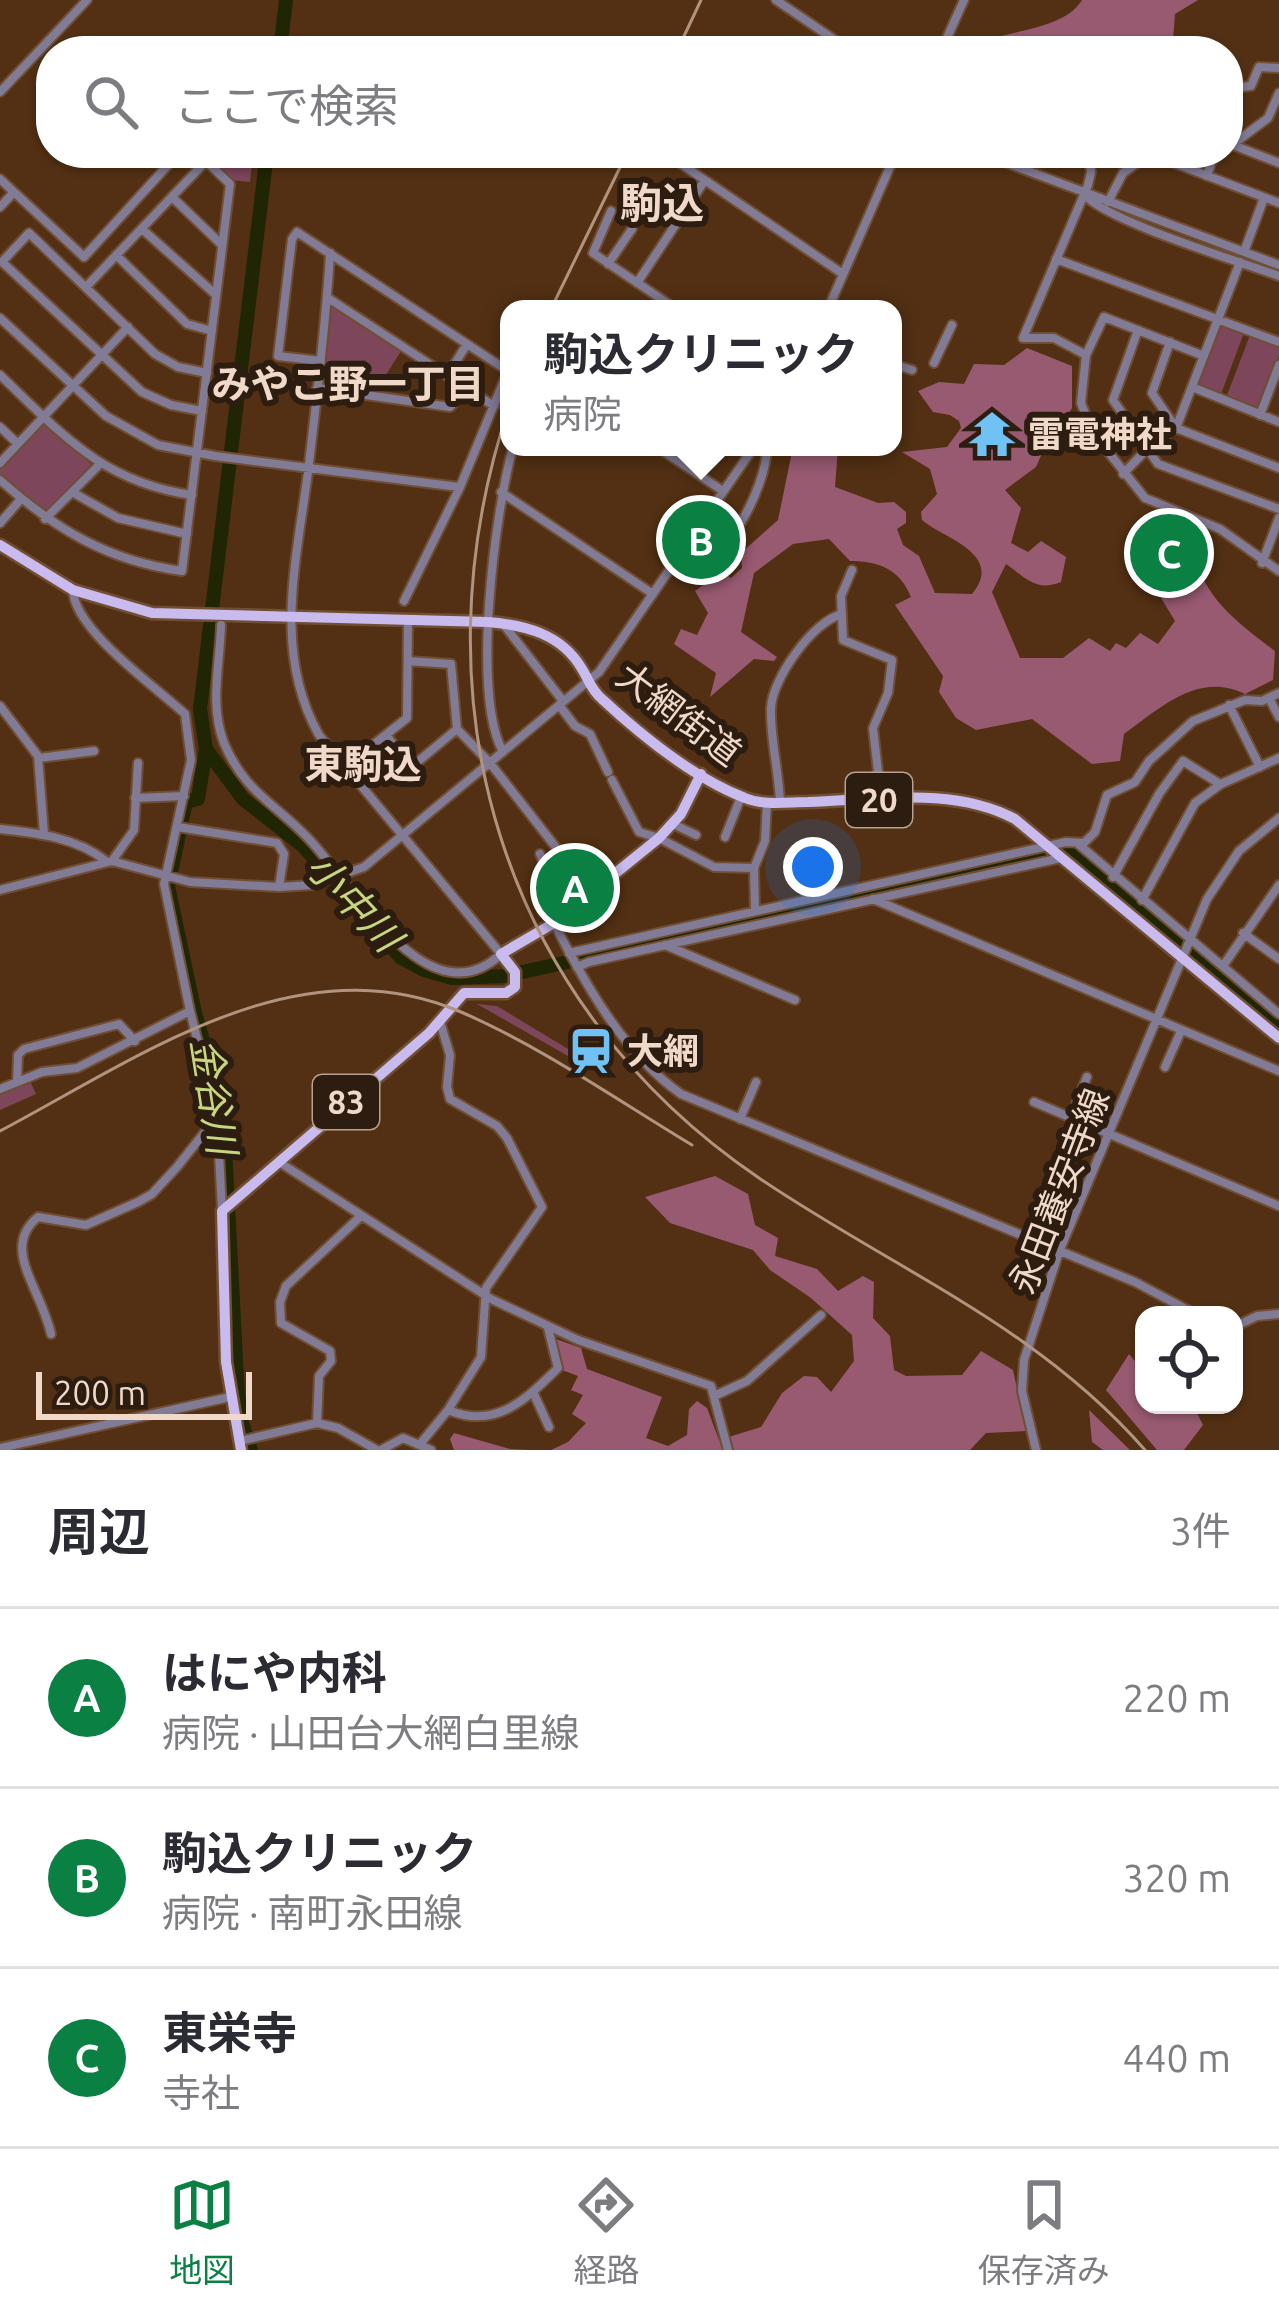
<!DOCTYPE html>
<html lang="ja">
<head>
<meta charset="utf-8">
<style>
	:root { --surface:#fff; --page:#f2f2f3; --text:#2b2b33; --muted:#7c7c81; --line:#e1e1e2; --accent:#0b8043 }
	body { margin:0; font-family:Ubuntu,"Noto Sans JP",sans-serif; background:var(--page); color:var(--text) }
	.controls { position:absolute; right:36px; bottom:36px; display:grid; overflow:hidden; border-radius:24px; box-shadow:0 3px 9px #0004 }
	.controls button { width:108px; height:108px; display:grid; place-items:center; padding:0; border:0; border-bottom:3px solid var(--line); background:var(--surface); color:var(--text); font:60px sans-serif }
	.scale { position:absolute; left:36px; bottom:30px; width:216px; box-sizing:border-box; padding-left:12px; border:6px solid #f0d9c9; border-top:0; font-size:33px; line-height:42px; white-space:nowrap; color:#f0d9c9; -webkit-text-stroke:9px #2d1d10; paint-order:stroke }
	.you { position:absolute; left:813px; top:867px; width:42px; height:42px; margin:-30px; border:9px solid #fff; border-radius:50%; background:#1a73e8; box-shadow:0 0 0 18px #1a73e833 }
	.badge { display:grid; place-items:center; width:78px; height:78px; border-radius:50%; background:var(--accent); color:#fff; font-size:39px; font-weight:700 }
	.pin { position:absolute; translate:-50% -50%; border:6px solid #fff; box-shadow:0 3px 12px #0006 }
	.popup { position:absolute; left:500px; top:300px; width:402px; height:156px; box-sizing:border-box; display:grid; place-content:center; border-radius:24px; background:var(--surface); filter:drop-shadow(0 3px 9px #0005); font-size:39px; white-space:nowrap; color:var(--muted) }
	.popup b { font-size:45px; color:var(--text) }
	.popup::after { content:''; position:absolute; left:50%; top:100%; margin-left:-24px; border:24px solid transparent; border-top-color:var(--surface) }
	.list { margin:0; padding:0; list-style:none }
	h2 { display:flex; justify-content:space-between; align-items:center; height:156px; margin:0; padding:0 48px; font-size:51px }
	h2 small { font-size:39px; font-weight:400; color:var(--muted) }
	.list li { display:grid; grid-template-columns:78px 1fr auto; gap:36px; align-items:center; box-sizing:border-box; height:180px; padding:0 48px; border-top:3px solid var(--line) }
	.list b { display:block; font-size:45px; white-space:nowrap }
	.list p { margin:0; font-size:39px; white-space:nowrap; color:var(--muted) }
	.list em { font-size:39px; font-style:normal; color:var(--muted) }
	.icon { flex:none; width:66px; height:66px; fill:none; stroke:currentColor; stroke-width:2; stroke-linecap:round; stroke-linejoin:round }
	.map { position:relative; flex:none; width:1279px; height:1450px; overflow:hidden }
	.search { position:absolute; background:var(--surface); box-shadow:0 3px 9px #0004; left:36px; right:36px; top:36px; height:132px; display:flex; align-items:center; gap:30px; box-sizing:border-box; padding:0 42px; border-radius:48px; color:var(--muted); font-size:45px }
	.sheet { height:696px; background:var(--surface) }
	nav { display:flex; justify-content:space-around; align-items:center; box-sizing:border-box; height:168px; border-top:3px solid var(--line); background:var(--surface); font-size:33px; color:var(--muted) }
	nav a { display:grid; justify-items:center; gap:6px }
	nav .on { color:var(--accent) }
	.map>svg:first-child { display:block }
	.green { fill:#7d465a }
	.forest { fill:#985a71 }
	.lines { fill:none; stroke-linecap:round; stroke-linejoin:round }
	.river { stroke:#202504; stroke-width:14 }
	.minor-casing { stroke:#6f4e34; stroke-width:12 }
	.major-casing { stroke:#6f4e34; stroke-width:15 }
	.minor { stroke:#827b95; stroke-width:8 }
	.major { stroke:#cabbef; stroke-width:10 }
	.rail { stroke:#b0947f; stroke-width:3 }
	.labels { text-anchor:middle; stroke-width:12; stroke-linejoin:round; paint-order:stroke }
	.shield { fill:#2d1d10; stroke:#b6a192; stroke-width:3 }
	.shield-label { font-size:33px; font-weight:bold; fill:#f0d9c9 }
	.poi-label { font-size:36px; font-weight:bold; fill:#f0d9c9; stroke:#2d1d10; text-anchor:start }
	.street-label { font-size:36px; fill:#f0d9c9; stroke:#2d1d10 }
	.neighbourhood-label { font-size:39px; font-weight:bold; fill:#f0d9c9; stroke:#2d1d10 }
	.water-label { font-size:39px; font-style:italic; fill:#c7d77d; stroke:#2d1d10 }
	.quarter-label { font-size:42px; font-weight:bold; fill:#f0d9c9; stroke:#2d1d10 }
</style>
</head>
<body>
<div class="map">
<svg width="1279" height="1450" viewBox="0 0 1279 1450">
	<rect width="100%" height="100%" fill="#533013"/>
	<path class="green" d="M204 153H253L250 182 231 180Z
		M332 303 401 351 382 381 325 373Z
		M1220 324 1244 333 1221 394 1197 385Z
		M1250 335 1279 346V356L1259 410 1226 398Z
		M43 421 91 464 45 516 0 476V469Z
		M477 1004 497 1006 573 1052 568 1056Z
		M29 1079 36 1094 0 1110V1092Z"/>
	<path class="forest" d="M1082 0H1198L1175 14 1173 40 1182 51H1084L1081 45 1068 51H990L998 37C1025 29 1067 25 1082 0Z
		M1027 348 1072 366V408L1052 443 1042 440 1039 448 1043 451 1036 467 1005 490 1021 508 1011 543 1028 552 1041 541 1066 557 1061 582C1036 592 1026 578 1006 564L992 592 1020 658H1063L1089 638 1110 651 1116 643 1126 648 1140 633 1158 644 1175 621 1158 593 1187 553C1200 562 1199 571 1206 584 1222 612 1250 632 1275 651L1273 680 1245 694C1199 671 1161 707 1124 734L1120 761 1092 764 1032 719 976 730 956 718 939 692 943 676 895 605 911 597C900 569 878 561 850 561L829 539 793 544 754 573 741 632 777 657 774 661 754 659 710 697 716 673 674 644 681 629 697 635 708 613 695 591 721 572 731 578 742 568 741 553 778 520 793 447H838L835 487 878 503 894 502 906 512V523L897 529 903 545 919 556 935 593 972 594C1006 553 940 537 922 520L921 512 937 494 930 469 902 452 947 447 961 428 959 421 950 415 933 412 918 391 939 382 964 384 974 364 1004 365Z
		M715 1176 748 1194 755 1225 778 1238 775 1256 817 1269 838 1291 863 1276 874 1282 873 1318 890 1336 894 1370 906 1376 962 1375 981 1351 1013 1370 1026 1431 986 1433 970 1450H551L568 1442 586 1423 572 1414 583 1395 571 1390 578 1376 562 1370 553 1338 581 1348 587 1369 662 1397 646 1438 668 1446 687 1435 689 1409 697 1401 707 1408 719 1440 761 1427 782 1393 804 1376 817 1377 831 1392 854 1361 852 1335 811 1298 770 1270 753 1250 670 1223 645 1197Z
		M1129 1354 1144 1372V1405H1193L1203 1425 1184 1450H1157L1106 1390Z
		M1089 1410 1130 1450H1103L1092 1442Z
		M454 1433 510 1449 529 1450H454L450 1439Z"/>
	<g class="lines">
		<path class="river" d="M280 51 286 0
			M267 153 200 709 206 749 243 799 303 846 400 957 424 970 452 978 504 976 1068 852 1279 1026
			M206 749 198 799 186 802 168 886 195 1013 223 1109 237 1379 240 1417 251 1450"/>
		<defs>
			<path id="minor" d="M776 0 851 51
				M941 51 964 0
				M0 92 87 0
				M1228 93 1232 88 1251 86 1259 67 1279 68
				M1233 145 1279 163
				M1228 148 1268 118 1279 93
				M665 153 843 274
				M980 153 1279 265
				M1150 154 1279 203
				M1207 176 1212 160 1221 153
				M0 179 84 257 179 153
				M1084 194C1103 220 1241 262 1279 276
				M172 197 222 245
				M1108 202 1123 173 1150 154
				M0 207 14 192
				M611 211 593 253 676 309
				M142 229 215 294
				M1244 252 1264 198
				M116 255 187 324 212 331
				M1056 259 1279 342
				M608 264 632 229
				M637 283 705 180
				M328 298 494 406
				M828 309 896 153
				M0 318 106 416 158 445 215 456 459 487
				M1138 330 1113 400 1158 464 1279 509
				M1170 342 1152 393 1176 428 1279 468
				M1086 355 1054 338H1023L1088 185 1091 172 1088 153
				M1204 356 1104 317 1086 355 1081 403 1093 433 1145 498 1220 529 1279 571
				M321 361 278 356 292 239 297 232 508 371 460 487 404 601
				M934 363 952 325
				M893 364 912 370
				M0 375C62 434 102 482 192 495
				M447 376 467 344
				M1192 387 1279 422
				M317 388 450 407 468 389
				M202 411 171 405 142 392 2 262 29 233 155 354 178 367 207 373
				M1260 415 1279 365
				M0 427 18 444
				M657 447 723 491
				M0 463 128 327
				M1123 474 1147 449 1176 428 1240 262
				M0 480C55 529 108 561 182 571L230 184 206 161 86 287
				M72 492 118 518 187 534
				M501 492 653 594
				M45 519 99 465
				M0 523 21 499
				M1262 563 1279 518
				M673 566C721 582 767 486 767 447
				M852 570 841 596 843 640 892 660 888 693 873 728 881 798
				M73 590C74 630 155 686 185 714L191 760 164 884 190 1011 217 1117 222 1210
				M221 625C220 665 209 704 224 743 244 791 273 802 307 837 351 881 427 1023 501 954L319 735C271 650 298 555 309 464 317 394 326 324 330 253
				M504 625 563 701
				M1270 700 1279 717
				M559 705 575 726 590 734 608 772
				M1229 705 1260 767
				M0 706 38 756 44 834
				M457 729 490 763 590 891
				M386 735 407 762 415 764 457 729 451 664 408 661
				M503 752C471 694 495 512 513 447
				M39 758 94 751
				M344 768 407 718 408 620
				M612 780 639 832 659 838 714 867 754 868
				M135 798 184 796
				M780 803C779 772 770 739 771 708 772 679 813 621 842 614
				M673 824 696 835
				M178 827 277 843 284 854 279 887
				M0 829C36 833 76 837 106 861
				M725 837 741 797
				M1077 843 1279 1014
				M540 854 565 913
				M112 861 134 830 138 763
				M1113 877 1159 794 1183 761 1220 784
				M0 890 112 861 190 882 279 887 312 885 364 867 599 672 754 447
				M873 899 1279 1071
				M1142 900 1195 803 1221 784 1279 758
				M755 911 754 868 765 841 767 802
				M554 923C585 984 624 1054 681 1094L1135 1282 1197 1315
				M1243 933 1279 959
				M665 945 795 1000
				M569 953 1066 842 1084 843 1095 832 1107 795 1135 782 1149 761 1193 721 1245 700 1262 701 1279 693
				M1223 966 1279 885
				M577 967 589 962 1061 858
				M1165 1067 1181 1031
				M17 1081 18 1055 24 1049 119 1024 135 1041
				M0 1089 42 1072 77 1068 190 1011
				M1034 1102 1279 1206
				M1071 1117 1087 1077
				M740 1119 756 1082
				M279 1162 491 1299 578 1340 711 1386 728 1450
				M1234 1327 1257 1316 1279 1314
				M51 1334C41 1288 0 1248 38 1217L86 1225 138 1202 152 1194 177 1167 216 1118
				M533 1392 549 1427
				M714 1396 747 1381 821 1315
				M448 1410C496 1430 525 1400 558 1368L548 1328
				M317 1423 319 1376 331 1361 330 1351 281 1323 280 1302 286 1286 361 1216
				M240 1441 317 1423 338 1428 377 1450
				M421 1443 448 1410 481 1357 486 1288 542 1207 507 1138 497 1126 450 1099 447 1087 450 1055 440 1022
				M0 1448 230 1397
				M381 1450 403 1438 431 1450
				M1036 1450 1022 1391 1024 1360 1059 1252 1207 899 1239 851 1279 818"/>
			<path id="major" d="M0 545 73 590 152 613 488 622C525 625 562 634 582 669 589 680 591 690 602 699 642 736 693 778 745 798 764 806 788 802 808 802 877 800 953 786 1015 819L1279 1038
				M241 1450 226 1362 222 1211 429 1033 464 993H506L515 987V972L501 954 554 923 659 838 681 814 701 774"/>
		</defs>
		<use href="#minor" class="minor-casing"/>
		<use href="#major" class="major-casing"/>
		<use href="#minor" class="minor"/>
		<use href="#major" class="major"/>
		<path class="rail" d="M677 51 701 0
			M551 309 627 153
			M509 407C411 700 501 1003 759 1178 893 1269 1036 1325 1145 1450
			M0 1131C140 1057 297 942 461 1012 542 1047 617 1100 692 1145"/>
	</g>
	<defs>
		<symbol id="temple-bare" viewBox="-9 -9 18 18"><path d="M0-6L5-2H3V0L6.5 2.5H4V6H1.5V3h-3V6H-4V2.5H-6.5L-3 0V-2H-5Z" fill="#70c2f4" stroke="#2d1d10" stroke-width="2.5" paint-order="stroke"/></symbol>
		<symbol id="station-bare" viewBox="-9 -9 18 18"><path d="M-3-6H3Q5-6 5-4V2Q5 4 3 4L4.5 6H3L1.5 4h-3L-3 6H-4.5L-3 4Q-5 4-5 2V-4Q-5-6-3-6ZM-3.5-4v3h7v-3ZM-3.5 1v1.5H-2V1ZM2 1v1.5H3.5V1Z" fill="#70c2f4" stroke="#2d1d10" stroke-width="2.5" paint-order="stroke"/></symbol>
	</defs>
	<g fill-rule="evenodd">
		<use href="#temple-bare" x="959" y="401" width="66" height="66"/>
		<use href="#station-bare" x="558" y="1018" width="66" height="66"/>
	</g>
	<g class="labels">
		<g class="shield">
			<rect x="846" y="773" width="66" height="54" rx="9"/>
			<rect x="313" y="1075" width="66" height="54" rx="9"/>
		</g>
		<g class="shield-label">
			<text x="879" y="812">20</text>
			<text x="346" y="1114">83</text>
		</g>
		<g class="poi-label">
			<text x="1028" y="447">雷電神社</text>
			<text x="627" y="1064">大網</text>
		</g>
		<g class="street-label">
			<text transform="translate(679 714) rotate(37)" y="13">大網街道</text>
			<text transform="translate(1059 1191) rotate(-69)" y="13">永田養安寺線</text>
		</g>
		<g class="neighbourhood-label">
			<text x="348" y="398">みやこ野一丁目</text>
			<text x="363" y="778">東駒込</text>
		</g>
		<g class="water-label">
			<text transform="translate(354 902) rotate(47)" y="14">小中川</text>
			<text transform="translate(214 1096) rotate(81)" y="14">金谷川</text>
		</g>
		<g class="quarter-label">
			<text x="662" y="218">駒込</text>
		</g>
	</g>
</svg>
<div class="controls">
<button><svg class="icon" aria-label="locate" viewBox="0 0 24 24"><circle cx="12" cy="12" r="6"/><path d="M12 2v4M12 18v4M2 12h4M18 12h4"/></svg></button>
</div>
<div class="scale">200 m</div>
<div class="you"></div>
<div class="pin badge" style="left:575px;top:888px">A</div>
<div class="pin badge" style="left:701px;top:540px">B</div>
<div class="popup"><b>駒込クリニック</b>病院</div>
<div class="pin badge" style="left:1169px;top:553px">C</div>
<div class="search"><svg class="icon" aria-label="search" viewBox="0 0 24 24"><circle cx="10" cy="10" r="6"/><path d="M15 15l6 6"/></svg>ここで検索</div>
</div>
<section class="sheet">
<h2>周辺<small>3件</small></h2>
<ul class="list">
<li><span class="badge">A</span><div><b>はにや内科</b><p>病院 · 山田台大網白里線</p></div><em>220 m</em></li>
<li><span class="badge">B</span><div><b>駒込クリニック</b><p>病院 · 南町永田線</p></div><em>320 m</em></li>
<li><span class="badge">C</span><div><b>東栄寺</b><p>寺社</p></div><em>440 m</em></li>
</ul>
</section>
<nav>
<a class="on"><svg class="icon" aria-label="map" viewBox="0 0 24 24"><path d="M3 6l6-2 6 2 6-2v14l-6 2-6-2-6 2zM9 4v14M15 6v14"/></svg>地図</a>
<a><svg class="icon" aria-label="directions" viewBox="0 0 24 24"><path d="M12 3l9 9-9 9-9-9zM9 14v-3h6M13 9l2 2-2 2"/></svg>経路</a>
<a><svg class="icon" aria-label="saved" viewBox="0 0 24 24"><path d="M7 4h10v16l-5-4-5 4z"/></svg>保存済み</a>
</nav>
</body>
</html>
